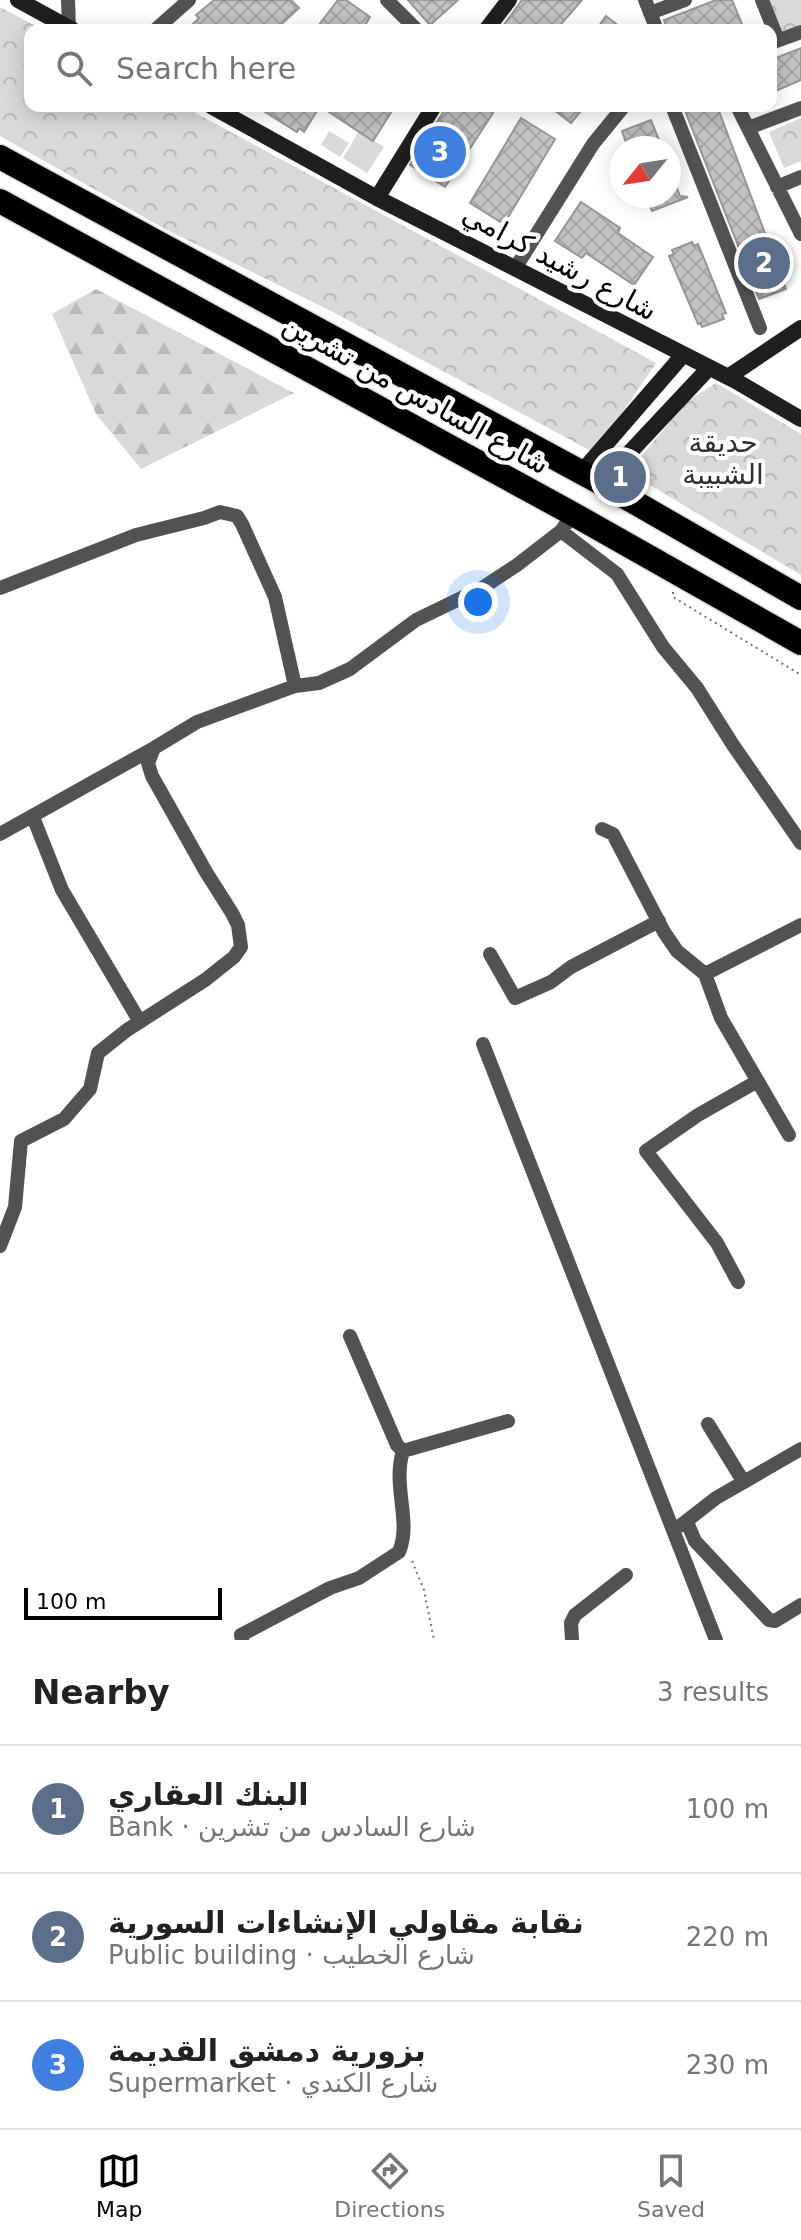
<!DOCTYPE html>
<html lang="en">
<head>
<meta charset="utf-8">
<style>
	:root { --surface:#fff; --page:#f2f2f2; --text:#222; --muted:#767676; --line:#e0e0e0; --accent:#000 }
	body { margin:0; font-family:"DejaVu Sans",Cairo,sans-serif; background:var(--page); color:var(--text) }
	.compass { position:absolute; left:609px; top:136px; width:72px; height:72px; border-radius:50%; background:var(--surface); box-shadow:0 4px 20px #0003; rotate:240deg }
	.scale { position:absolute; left:24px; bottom:20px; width:198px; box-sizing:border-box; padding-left:8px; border:4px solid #000; border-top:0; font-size:22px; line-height:28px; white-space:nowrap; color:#000; -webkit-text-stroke:6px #fff; paint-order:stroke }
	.you { position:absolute; left:478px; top:602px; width:28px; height:28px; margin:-20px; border:6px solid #fff; border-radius:50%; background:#1a73e8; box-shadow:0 0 0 12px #1a73e833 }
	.badge { display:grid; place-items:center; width:52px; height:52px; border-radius:50%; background:var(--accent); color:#fff; font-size:26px; font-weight:700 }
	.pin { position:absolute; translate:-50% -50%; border:4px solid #fff; box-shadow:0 2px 8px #0006 }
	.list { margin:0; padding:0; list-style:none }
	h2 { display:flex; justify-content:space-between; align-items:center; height:104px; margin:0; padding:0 32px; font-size:34px }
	h2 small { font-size:26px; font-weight:400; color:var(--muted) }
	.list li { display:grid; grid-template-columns:52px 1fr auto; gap:24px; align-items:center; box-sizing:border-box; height:128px; padding:0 32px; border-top:2px solid var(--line) }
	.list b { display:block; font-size:30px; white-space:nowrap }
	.list p { margin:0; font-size:26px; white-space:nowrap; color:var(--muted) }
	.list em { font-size:26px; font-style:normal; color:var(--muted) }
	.icon { flex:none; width:44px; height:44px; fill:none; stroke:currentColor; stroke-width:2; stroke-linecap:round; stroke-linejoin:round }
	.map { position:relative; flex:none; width:801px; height:1640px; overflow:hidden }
	.search { position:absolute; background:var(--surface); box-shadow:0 4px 20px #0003; left:24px; right:24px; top:24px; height:88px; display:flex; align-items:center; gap:20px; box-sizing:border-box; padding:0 28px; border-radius:16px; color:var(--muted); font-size:30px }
	.sheet { height:488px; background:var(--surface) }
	nav { display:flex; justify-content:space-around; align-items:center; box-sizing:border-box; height:112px; border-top:2px solid var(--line); background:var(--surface); font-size:22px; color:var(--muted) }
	nav a { display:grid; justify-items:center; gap:4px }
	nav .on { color:var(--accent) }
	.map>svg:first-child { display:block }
	.grass { fill:#d9d9d9 }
	.forest { fill:url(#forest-firs) }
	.park { fill:url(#park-crowns) }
	.building { fill:url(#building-cross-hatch); stroke:#969696; stroke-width:2 }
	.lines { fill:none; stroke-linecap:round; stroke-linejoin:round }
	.highway-casing { stroke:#dbdbdb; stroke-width:27 }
	.path { stroke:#747474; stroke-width:2; stroke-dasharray:2 4; stroke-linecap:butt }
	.street { stroke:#525252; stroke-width:14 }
	.secondary { stroke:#1f1f1f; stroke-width:16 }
	.highway { stroke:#000; stroke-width:24 }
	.labels { text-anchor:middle; stroke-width:8; stroke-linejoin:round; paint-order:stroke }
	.street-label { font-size:28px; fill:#000; stroke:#fff }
	.park-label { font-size:28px; fill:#303030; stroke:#fff }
</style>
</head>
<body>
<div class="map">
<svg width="801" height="1640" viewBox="0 0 801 1640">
	<defs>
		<pattern id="forest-firs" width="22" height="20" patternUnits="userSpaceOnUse" patternTransform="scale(2)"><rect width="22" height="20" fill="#d9d9d9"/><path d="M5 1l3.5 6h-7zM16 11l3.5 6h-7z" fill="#b8b8b8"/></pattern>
		<pattern id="park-crowns" width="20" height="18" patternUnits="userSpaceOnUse" patternTransform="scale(2)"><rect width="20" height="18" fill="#d9d9d9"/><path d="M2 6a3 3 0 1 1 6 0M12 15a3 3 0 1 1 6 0" fill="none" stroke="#b8b8b8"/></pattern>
		<pattern id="building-cross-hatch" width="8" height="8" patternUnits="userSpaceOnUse" patternTransform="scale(2)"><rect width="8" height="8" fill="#c2c2c2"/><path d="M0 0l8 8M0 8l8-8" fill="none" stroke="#a5a5a5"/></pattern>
	</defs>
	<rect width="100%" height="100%" fill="#fff"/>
	<path class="grass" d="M329 131 349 143 340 157 321 145Z
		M359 131 384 147 367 173 343 158Z"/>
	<path class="forest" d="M96 289 294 393 141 469 96 414 52 314Z"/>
	<path class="park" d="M766 0H801V27L781 34Z
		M0 7 43 30H30V106H183L656 363 595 453 333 312 165 229 0 136Z
		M801 118V161L784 168 769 132Z
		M716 383 801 434V575L638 478 641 457 686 402Z"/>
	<path class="building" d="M214 0H291L299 8 275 30H187L199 18 196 15Z
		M338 0H346L370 17 362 30H315Z
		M408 0H458L430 25Z
		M522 0H582L556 30H500Z
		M716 0H732L742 24 727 30H667L664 20Z
		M606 16 624 30H596Z
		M801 48V80L771 93V60Z
		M256 106H388L393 109 373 141 320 106 304 132 299 128 297 132Z
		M447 106H483L493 113 445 187 410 165Z
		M549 106H585L571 123Z
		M689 106H717L786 289 759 299 684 108Z
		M521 118 555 139 504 224 470 203Z
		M651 120 662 148H628L622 131Z
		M669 170 680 196 688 197 652 211 646 196H669Z
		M581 202 620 228 618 233 653 257 634 285 586 253 582 258 555 241Z
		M692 242 694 246 698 244 726 313 722 314 724 319 702 327 700 323 698 324 669 256 674 254 672 250Z"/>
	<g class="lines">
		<defs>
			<path id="highway" d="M0 157 601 483 801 598
				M0 201 573 514 801 643"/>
		</defs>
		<use href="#highway" class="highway-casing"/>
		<path class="path" d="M673 592V597L801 675
			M412 1561 424 1590 434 1640"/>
		<path class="street" d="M68 0 69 28
			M387 0 417 30
			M645 0 657 30
			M762 0 778 40
			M650 13 685 0
			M155 30 189 0
			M771 43 801 32
			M672 106 760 328
			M737 106 801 234
			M748 128 801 108
			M777 187 801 177
			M516 267 593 144 624 106
			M561 531 617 574 663 647 697 688 733 745 801 843
			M0 588 136 535 204 518 220 512 237 516 242 524 275 597 295 686
			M33 817 62 890 140 1022
			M602 829 613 834 664 932 677 951 705 974 721 1018 789 1135
			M0 834 154 748
			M490 954 515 998 551 982 571 967 659 921
			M705 974 801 925
			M483 1044 716 1640
			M0 1246 15 1207 21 1141 64 1119 90 1089 98 1053 127 1030 205 980 234 957 241 947 238 925 232 913 206 872 152 776 148 763 154 748 197 722 295 686 319 683 350 669 416 620 482 588 517 565 561 531 573 514
			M738 1282 717 1243 646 1151 698 1115 756 1082
			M350 1336 397 1445 403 1451
			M708 1424 743 1481
			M403 1451 508 1421
			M687 1522 695 1541 769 1620 775 1621 801 1605
			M680 1526 716 1498 801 1449
			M242 1640 241 1635 330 1588 359 1578 399 1552C412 1522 392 1486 403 1451
			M572 1640 571 1623 575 1615 626 1575"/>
		<path class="secondary" d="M18 0 73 30
			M486 30 509 0
			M211 106 377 198 736 381 801 419
			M377 198 434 106
			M728 377 801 328
			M580 474 683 355
			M601 483 708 369"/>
		<use href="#highway" class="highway"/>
	</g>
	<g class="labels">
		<g class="street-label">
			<text transform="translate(560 262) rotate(28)" y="10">شارع رشيد كرامي</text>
			<text transform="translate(416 394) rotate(29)" y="10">شارع السادس من تشرين</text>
		</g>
		<g class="park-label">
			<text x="723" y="452">حديقة<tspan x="723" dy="32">الشبيبة</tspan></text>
		</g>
	</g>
</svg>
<svg class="compass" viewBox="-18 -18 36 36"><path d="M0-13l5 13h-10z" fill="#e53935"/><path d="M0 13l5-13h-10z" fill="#767676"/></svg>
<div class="scale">100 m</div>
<div class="you"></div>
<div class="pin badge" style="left:620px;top:477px;background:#5c6f8a">1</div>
<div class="pin badge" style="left:764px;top:263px;background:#5c6f8a">2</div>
<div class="pin badge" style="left:440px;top:152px;background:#3f7fe0">3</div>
<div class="search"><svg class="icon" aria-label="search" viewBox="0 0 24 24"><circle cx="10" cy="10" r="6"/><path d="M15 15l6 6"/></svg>Search here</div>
</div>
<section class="sheet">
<h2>Nearby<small>3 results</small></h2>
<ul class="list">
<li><span class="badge" style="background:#5c6f8a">1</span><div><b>البنك العقاري</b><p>Bank · شارع السادس من تشرين</p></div><em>100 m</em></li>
<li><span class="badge" style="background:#5c6f8a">2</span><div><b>نقابة مقاولي الإنشاءات السورية</b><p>Public building · شارع الخطيب</p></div><em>220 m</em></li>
<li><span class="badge" style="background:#3f7fe0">3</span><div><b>بزورية دمشق القديمة</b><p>Supermarket · شارع الكندي</p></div><em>230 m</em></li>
</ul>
</section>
<nav>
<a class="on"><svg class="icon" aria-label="map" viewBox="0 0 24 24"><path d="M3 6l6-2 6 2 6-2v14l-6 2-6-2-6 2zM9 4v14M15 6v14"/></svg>Map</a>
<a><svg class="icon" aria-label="directions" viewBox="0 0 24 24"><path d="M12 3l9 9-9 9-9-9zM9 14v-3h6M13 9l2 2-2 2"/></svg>Directions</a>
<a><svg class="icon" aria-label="saved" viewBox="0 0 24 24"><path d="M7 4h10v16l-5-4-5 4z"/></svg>Saved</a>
</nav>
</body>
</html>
